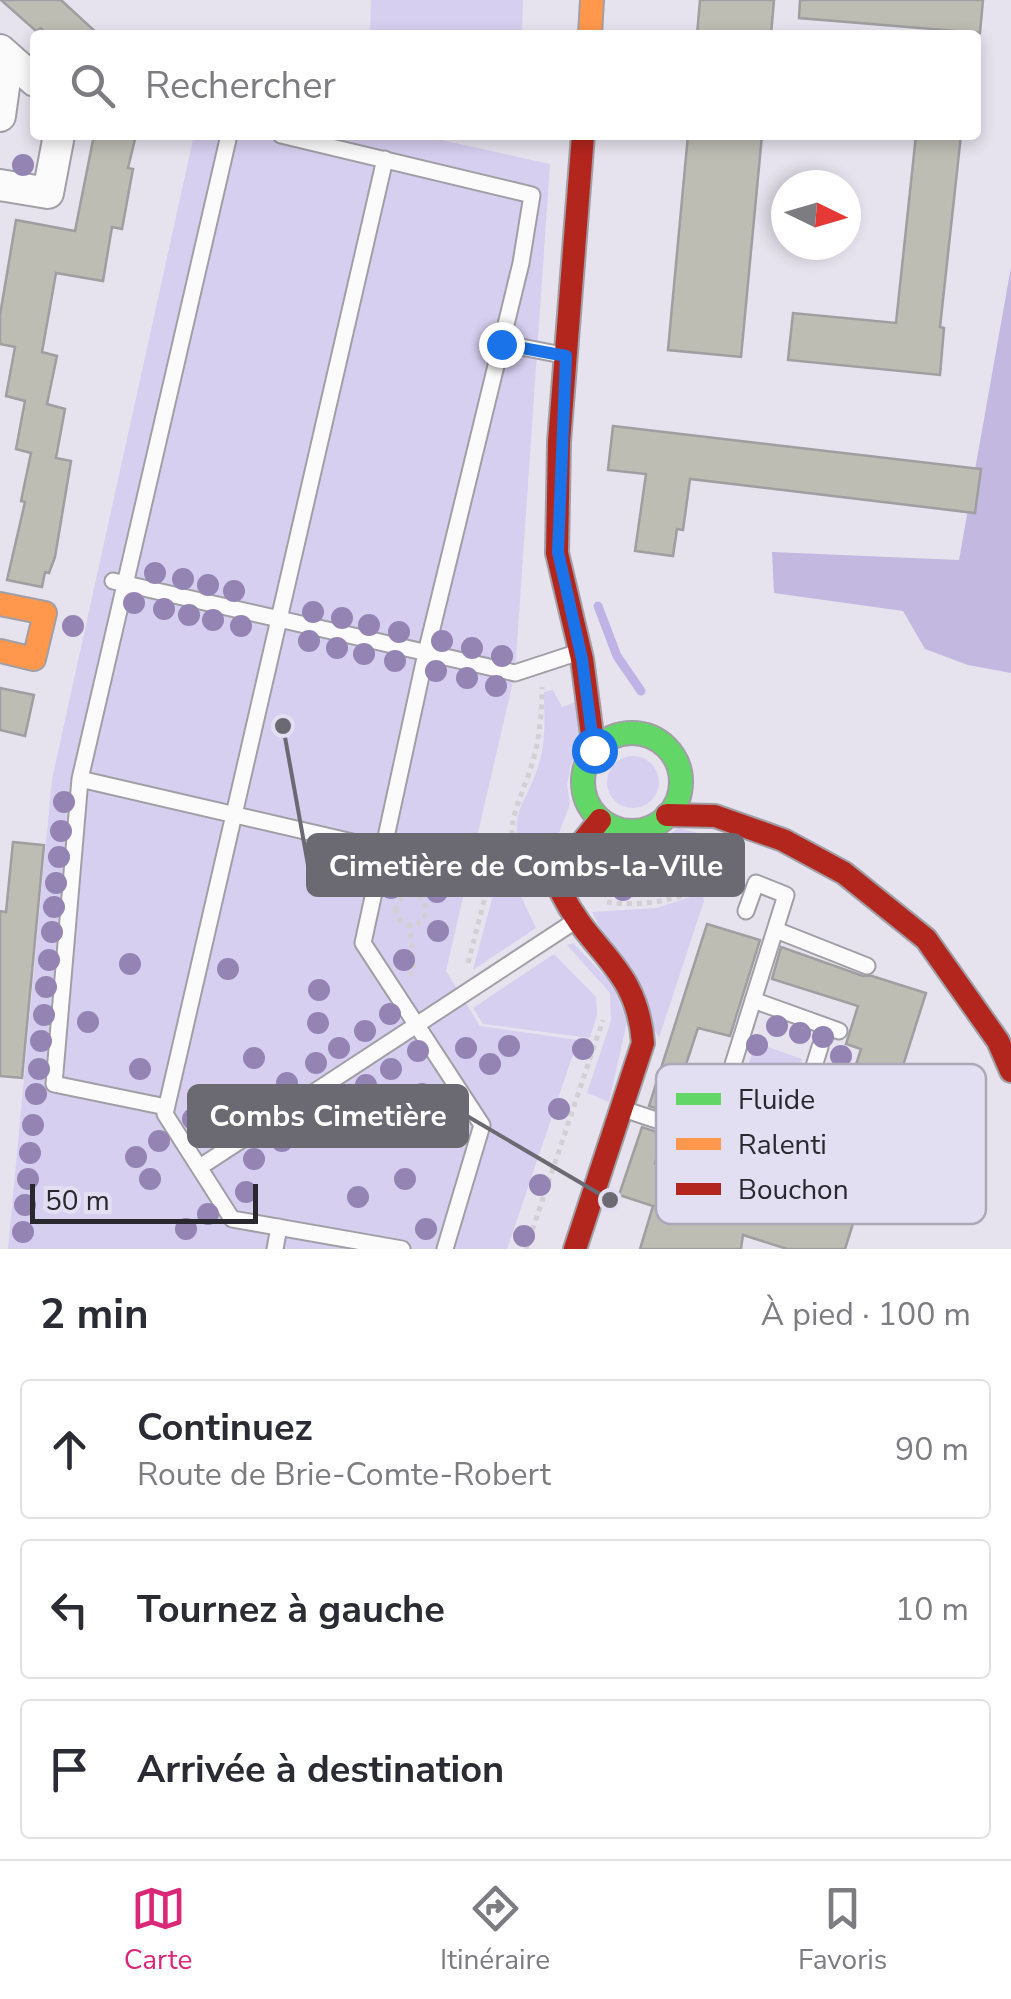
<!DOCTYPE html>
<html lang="fr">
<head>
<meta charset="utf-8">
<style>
	:root { --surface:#fff; --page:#f2f2f3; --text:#2b2b33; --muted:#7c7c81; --line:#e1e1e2; --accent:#db2777 }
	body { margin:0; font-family:"Nunito Sans",sans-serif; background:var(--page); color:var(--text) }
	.compass { position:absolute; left:771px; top:170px; width:90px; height:90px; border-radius:50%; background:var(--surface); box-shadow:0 5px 15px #0003; rotate:95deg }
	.scale { position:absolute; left:30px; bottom:25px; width:228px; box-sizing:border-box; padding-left:10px; border:5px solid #29282f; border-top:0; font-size:28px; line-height:35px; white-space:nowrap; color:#29282f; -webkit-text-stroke:8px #e3dff2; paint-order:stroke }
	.stop { position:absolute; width:30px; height:30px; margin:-22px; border:8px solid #1a73e8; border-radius:50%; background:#fff }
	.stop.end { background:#1a73e8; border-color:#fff; box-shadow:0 2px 10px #0008 }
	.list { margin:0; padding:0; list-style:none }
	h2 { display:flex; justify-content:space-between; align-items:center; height:130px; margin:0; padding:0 40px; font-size:42px }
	h2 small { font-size:32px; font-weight:400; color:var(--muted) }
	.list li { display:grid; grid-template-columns:65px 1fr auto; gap:30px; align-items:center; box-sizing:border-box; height:140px; margin:0 20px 20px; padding:0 20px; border:2px solid var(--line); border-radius:10px }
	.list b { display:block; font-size:38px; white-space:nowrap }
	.list p { margin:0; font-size:32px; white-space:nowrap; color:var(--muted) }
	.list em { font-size:32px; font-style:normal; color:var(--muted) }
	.icon { flex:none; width:55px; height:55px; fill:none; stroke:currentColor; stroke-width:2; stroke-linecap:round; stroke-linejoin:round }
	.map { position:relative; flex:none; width:1011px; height:1249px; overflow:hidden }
	.search { position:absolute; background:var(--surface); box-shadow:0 5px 15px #0003; left:30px; right:30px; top:30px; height:110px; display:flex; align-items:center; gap:25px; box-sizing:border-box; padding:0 35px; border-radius:10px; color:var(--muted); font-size:38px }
	.sheet { height:610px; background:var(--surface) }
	nav { display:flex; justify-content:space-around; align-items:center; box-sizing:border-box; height:140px; border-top:2px solid var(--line); background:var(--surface); font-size:28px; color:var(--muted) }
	nav a { display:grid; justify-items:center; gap:5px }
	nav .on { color:var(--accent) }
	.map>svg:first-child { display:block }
	.green { fill:#d6cff0 }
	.forest { fill:#c2b8e0 }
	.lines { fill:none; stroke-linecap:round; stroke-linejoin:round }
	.stream { stroke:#beb3e4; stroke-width:9 }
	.building { fill:#bebdb4; stroke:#9f9ea0; stroke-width:2.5 }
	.lane-casing { stroke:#a19fa6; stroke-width:19 }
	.street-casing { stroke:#a19fa6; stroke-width:34 }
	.fast-casing { stroke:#a19fa6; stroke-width:26 }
	.slow-casing { stroke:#a19fa6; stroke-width:26 }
	.jam-casing { stroke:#a19fa6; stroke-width:26 }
	.path { stroke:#d2d0d4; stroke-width:5; stroke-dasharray:5 5; stroke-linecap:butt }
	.lane { stroke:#fbfbfc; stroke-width:15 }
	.street { stroke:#fbfbfc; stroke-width:30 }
	.fast { stroke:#63d668; stroke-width:22 }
	.slow { stroke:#ff974d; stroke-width:22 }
	.jam { stroke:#b3261e; stroke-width:22 }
	.tree { fill:#9484b4 }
	.route { stroke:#1a73e8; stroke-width:12 }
	.key { fill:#e3dff2; stroke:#aba8b8; stroke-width:2.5 }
	.key-label { font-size:28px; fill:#29282f }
	.leader { fill:none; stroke:#6b6972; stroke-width:4 }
	.callout-dot { fill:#6b6972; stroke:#e3dff2; stroke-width:4 }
	.callout { fill:#6b6972; stroke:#6b6972; stroke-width:4 }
	.callout-label { font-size:30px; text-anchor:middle; font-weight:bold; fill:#fff }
</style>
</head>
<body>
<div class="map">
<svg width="1011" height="1249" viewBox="0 0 1011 1249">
	<rect width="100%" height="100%" fill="#e6e3ee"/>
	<path class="green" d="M371 0H523L522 35H370Z
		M194 135H419L550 164 515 673 446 971 480 1026 578 1040 507 1249H8L52 779Z
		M553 690 562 707 576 702 582 733 570 768 567 786 570 804 545 870 527 871C502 809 528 809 541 756 546 736 544 713 544 692Z
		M607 782a26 26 0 1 1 52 0a26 26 0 1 1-52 0Z
		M678 828 739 843 729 846 720 841 716 847 722 850 709 875 672 892 622 899 604 894 588 882 611 856 655 846Z
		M508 869 536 928 473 970 497 880Z
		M696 895 703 897 704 901 659 1038 592 912 657 908Z
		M573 943 614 986 627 1022 609 1102 587 1093 611 1021 610 993 567 945Z
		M554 954 596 997 597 1015 590 1038 483 1024 473 1008Z
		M756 1043 802 1059 773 1144 726 1129Z"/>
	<path class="forest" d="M1011 267V673L968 665 925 649 903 611 774 593 772 552 959 560Z"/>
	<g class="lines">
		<path class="stream" d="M598 606 617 656 641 691"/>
	</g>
	<path class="building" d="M1 0H61L99 35H48L41 28 36 31Z
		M700 0H774L771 35H697Z
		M800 0H983L980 33 799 18Z
		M94 135H136L128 168 133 169 122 229 112 227 103 281 56 273 42 352 57 356 47 404 65 409 56 458 71 461 55 557 49 573 45 572 42 587 7 580 25 502 21 501 31 453 16 449 25 401 6 396 15 347 0 344V315L16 220 75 231Z
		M688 135H762L741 357 668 350Z
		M916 135H961L940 327 944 328 940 375 788 360 793 313 896 323Z
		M613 426 981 469 975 513 690 479 683 530 677 529 673 556 635 551 646 474 608 470Z
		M0 688 34 695 25 736 0 730Z
		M13 842 44 845 22 1078 0 1076V911L6 912Z
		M707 924 760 940 730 1036 698 1028 670 1113 649 1106Z
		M781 947 863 976H872L926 993 845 1249H787L743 1235 741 1249H640L653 1206 619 1195 642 1127 663 1134 655 1164 809 1213 861 1049 846 1044 858 1006 772 979Z"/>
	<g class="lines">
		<defs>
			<path id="lane" d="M281 135 532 195 521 263 426 653 363 943 482 1125 445 1249
				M385 159 165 1114 232 1219 402 1249
				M501 343 562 355
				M113 581 515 673 576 653
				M80 779 229 135
				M776 930 867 966
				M753 1000 839 1031
				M166 1107 54 1084 80 779 456 866
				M626 1110 784 1162 820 1047
				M710 1138 786 895 756 883 746 911
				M200 1167 572 923
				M275 1249 279 1227"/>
			<path id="street" d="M0 50 35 81
				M0 116 8 58
				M0 185 48 193 59 135"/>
			<path id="fast" d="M583 782a49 49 0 1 1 98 0a49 49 0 1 1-98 0Z"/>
			<path id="slow" d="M590 35 592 0
				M0 604 45 613 34 659 0 651"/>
			<path id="jam" d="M583 135 559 442 557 553 582 659 594 750
				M667 815 715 816 783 840 844 873 926 939 998 1041 1011 1071
				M575 1249 643 1043C637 966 592 955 561 892L572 855 600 820"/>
		</defs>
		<use href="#lane" class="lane-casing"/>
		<use href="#street" class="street-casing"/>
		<use href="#fast" class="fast-casing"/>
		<use href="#slow" class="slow-casing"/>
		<use href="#jam" class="jam-casing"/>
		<path class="path" d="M526 883C498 822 518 814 534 757 540 734 542 710 542 687
			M396 910a15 15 0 1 1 30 0a15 15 0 1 1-30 0Z
			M607 902C637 907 694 901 715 876 720 871 723 861 727 855
			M468 963 490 878 512 853
			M409 975 414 972 410 925
			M526 1249 603 1020"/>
		<use href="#lane" class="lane"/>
		<use href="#street" class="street"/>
		<use href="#fast" class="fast"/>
		<use href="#slow" class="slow"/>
		<use href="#jam" class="jam"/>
	</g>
	<g class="tree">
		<circle cx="23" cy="165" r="11"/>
		<circle cx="155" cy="573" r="11"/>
		<circle cx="183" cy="579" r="11"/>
		<circle cx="208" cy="585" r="11"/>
		<circle cx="234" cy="591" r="11"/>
		<circle cx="134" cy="603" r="11"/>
		<circle cx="164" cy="609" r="11"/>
		<circle cx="313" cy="612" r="11"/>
		<circle cx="189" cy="615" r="11"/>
		<circle cx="342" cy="618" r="11"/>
		<circle cx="213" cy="620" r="11"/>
		<circle cx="369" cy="625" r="11"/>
		<circle cx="73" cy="626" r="11"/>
		<circle cx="241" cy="626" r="11"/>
		<circle cx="399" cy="632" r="11"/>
		<circle cx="309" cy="641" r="11"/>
		<circle cx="442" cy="641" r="11"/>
		<circle cx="337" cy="648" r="11"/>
		<circle cx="472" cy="648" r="11"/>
		<circle cx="364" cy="654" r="11"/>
		<circle cx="502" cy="656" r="11"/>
		<circle cx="395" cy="661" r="11"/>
		<circle cx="436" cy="671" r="11"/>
		<circle cx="467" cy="678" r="11"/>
		<circle cx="496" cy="686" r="11"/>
		<circle cx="64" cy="802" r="11"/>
		<circle cx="61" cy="831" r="11"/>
		<circle cx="59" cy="857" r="11"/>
		<circle cx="56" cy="883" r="11"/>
		<circle cx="391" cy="888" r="11"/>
		<circle cx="623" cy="890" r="11"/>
		<circle cx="437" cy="892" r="11"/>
		<circle cx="54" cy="907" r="11"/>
		<circle cx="438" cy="931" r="11"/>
		<circle cx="52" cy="932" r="11"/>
		<circle cx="49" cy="960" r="11"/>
		<circle cx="404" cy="960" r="11"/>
		<circle cx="130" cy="964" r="11"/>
		<circle cx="228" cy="969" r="11"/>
		<circle cx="46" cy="987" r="11"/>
		<circle cx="319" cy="990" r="11"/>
		<circle cx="390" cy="1014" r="11"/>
		<circle cx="44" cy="1015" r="11"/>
		<circle cx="88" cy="1022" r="11"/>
		<circle cx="318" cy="1023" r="11"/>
		<circle cx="777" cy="1026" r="11"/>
		<circle cx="365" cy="1031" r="11"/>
		<circle cx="800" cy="1033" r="11"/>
		<circle cx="823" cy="1037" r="11"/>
		<circle cx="41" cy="1041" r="11"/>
		<circle cx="757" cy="1045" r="11"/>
		<circle cx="509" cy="1046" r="11"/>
		<circle cx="339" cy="1048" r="11"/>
		<circle cx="466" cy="1048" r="11"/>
		<circle cx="583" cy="1049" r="11"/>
		<circle cx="418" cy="1051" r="11"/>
		<circle cx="841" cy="1056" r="11"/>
		<circle cx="254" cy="1058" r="11"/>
		<circle cx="316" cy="1063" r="11"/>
		<circle cx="490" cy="1064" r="11"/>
		<circle cx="39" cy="1069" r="11"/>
		<circle cx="140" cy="1069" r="11"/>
		<circle cx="391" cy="1069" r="11"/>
		<circle cx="756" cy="1074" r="11"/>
		<circle cx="287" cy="1083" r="11"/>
		<circle cx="366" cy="1085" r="11"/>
		<circle cx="36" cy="1094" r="11"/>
		<circle cx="422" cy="1094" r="11"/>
		<circle cx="559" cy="1109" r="11"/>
		<circle cx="193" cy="1119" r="11"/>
		<circle cx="33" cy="1125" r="11"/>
		<circle cx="341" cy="1135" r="11"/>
		<circle cx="159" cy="1141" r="11"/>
		<circle cx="282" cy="1141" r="11"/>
		<circle cx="30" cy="1153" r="11"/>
		<circle cx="136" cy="1157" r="11"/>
		<circle cx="254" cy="1159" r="11"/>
		<circle cx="28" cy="1179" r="11"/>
		<circle cx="150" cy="1179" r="11"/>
		<circle cx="405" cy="1179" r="11"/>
		<circle cx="540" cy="1185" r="11"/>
		<circle cx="246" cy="1192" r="11"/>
		<circle cx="358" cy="1197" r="11"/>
		<circle cx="25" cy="1205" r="11"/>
		<circle cx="208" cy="1214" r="11"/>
		<circle cx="186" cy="1229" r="11"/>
		<circle cx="426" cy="1229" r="11"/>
		<circle cx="23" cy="1232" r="11"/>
		<circle cx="524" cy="1236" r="11"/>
	</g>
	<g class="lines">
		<path class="route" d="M501 344 566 356 558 552 582 659 594 750"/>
	</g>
	<rect x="656" y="1064" width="330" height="160" rx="15" class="key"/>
	<rect x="676" y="1093" width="45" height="12" fill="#63d668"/>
	<rect x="676" y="1138" width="45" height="12" fill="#ff974d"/>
	<rect x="676" y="1183" width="45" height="12" fill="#b3261e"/>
	<g class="key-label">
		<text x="738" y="1109">Fluide</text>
		<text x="738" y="1154">Ralenti</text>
		<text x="738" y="1199">Bouchon</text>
	</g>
	<path class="leader" d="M283 726L308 865M610 1200L467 1116"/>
	<g class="callout-dot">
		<circle cx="283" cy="726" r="10"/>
		<circle cx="610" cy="1200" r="10"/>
	</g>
	<g class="callout">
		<rect x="308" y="835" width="435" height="60" rx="10"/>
		<rect x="189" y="1086" width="278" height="60" rx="10"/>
	</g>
	<g class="callout-label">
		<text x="526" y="876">Cimetière de Combs-la-Ville</text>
		<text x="328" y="1126">Combs Cimetière</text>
	</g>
</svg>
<svg class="compass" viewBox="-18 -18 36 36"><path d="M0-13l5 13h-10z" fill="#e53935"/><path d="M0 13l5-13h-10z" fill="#7c7c81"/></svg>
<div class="scale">50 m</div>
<div class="stop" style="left:594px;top:750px"></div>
<div class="stop end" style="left:501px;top:344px"></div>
<div class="search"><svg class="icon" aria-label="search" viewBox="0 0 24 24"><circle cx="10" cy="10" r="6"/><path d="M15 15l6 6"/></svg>Rechercher</div>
</div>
<section class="sheet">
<h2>2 min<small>À pied · 100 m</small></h2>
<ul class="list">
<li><svg class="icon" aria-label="ahead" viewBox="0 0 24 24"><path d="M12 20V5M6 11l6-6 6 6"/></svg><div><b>Continuez</b><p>Route de Brie-Comte-Robert</p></div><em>90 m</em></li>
<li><svg class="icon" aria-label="left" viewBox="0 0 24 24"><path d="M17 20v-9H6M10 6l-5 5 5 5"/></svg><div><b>Tournez à gauche</b></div><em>10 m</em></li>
<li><svg class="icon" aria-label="arrive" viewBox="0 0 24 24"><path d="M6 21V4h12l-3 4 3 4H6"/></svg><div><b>Arrivée à destination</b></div></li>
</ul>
</section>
<nav>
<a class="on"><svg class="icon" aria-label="map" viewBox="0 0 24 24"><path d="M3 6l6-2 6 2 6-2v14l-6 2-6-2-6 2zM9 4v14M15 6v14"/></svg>Carte</a>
<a><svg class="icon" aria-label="directions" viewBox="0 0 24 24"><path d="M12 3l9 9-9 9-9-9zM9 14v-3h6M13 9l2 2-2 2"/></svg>Itinéraire</a>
<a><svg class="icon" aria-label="saved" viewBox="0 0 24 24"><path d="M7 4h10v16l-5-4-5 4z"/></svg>Favoris</a>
</nav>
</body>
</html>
